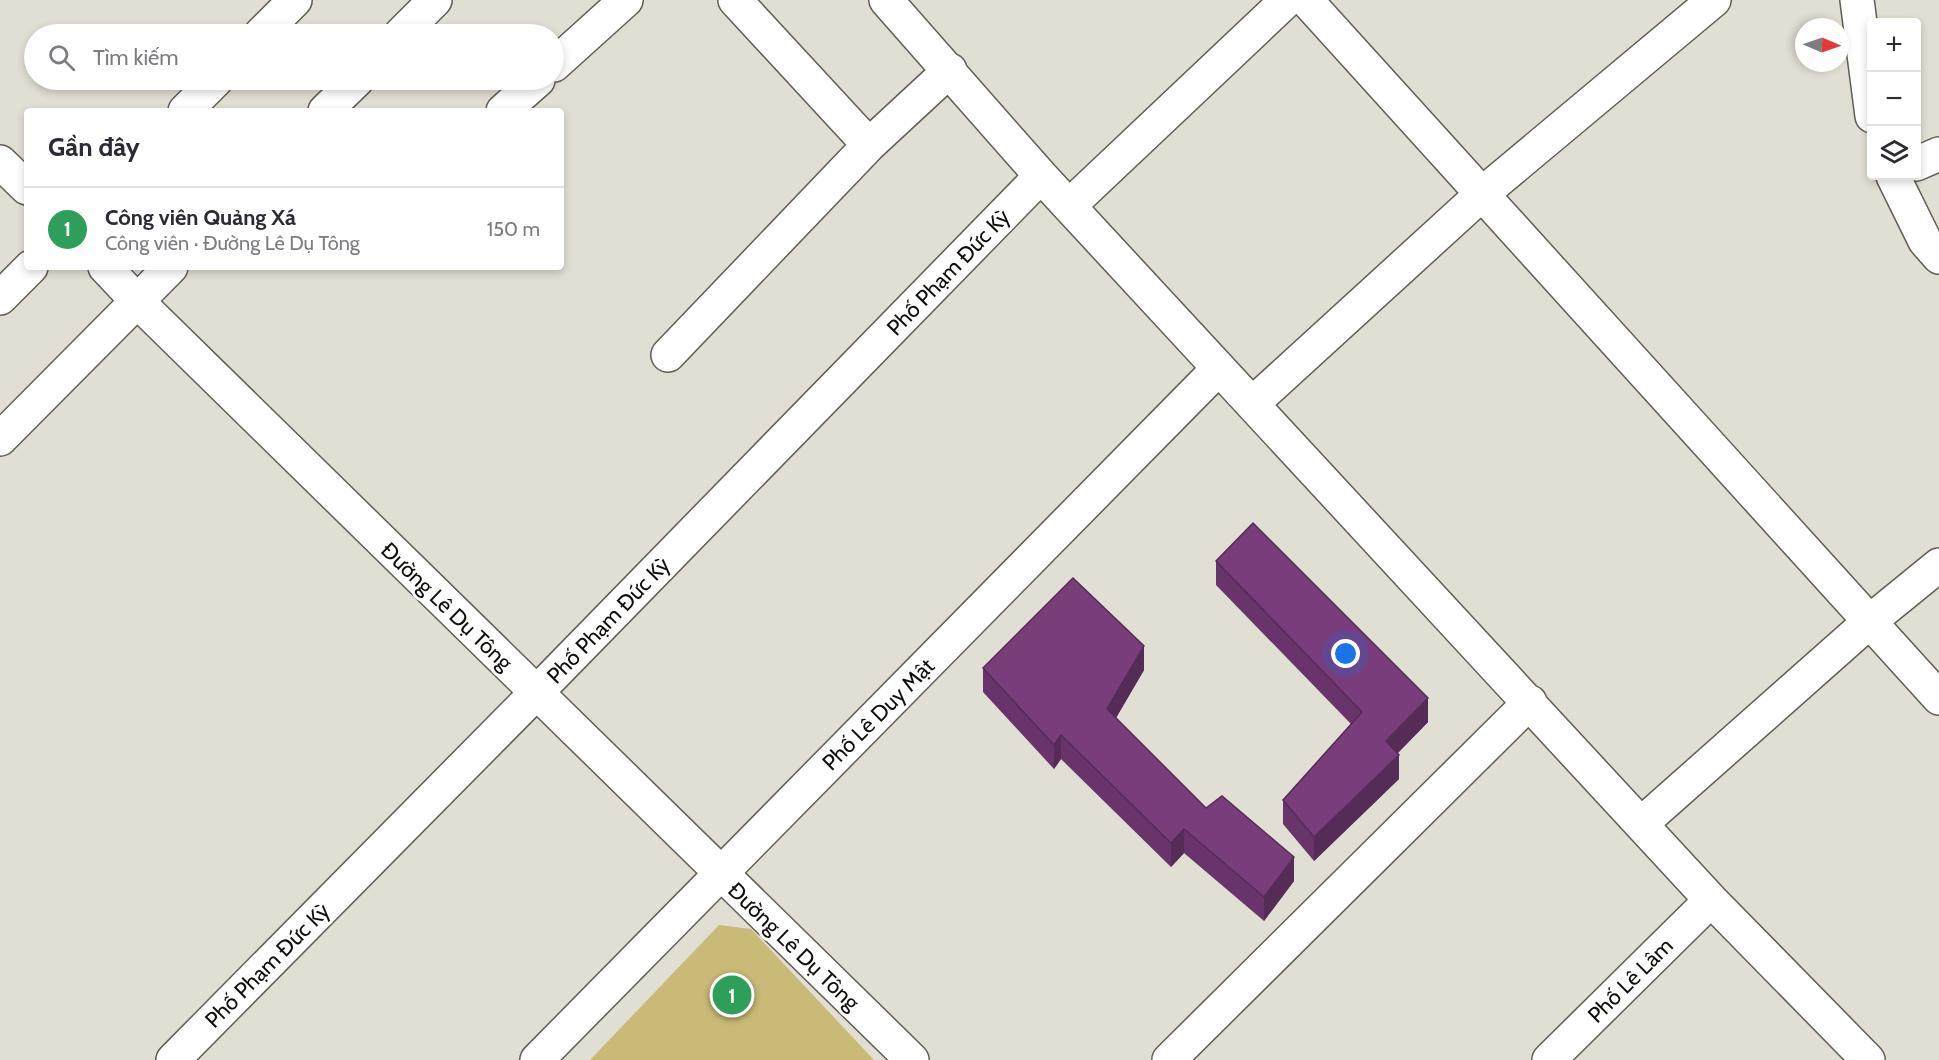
<!DOCTYPE html>
<html lang="vi">
<head>
<meta charset="utf-8">
<style>
	:root { --surface:#fff; --page:#f2f2f3; --text:#2b2b33; --muted:#7c7c81; --line:#e1e1e2; --accent:#d93025 }
	body { margin:0; font-family:Cabin,sans-serif; background:var(--page); color:var(--text) }
	.controls { position:absolute; right:18px; top:18px; display:grid; overflow:hidden; border-radius:6px; box-shadow:0 3px 9px #0003 }
	.controls button { width:54px; height:54px; display:grid; place-items:center; padding:0; border:0; border-bottom:2px solid var(--line); background:var(--surface); color:var(--text); font:30px sans-serif }
	.compass { position:absolute; left:1795px; top:18px; width:54px; height:54px; border-radius:50%; background:var(--surface); box-shadow:0 3px 9px #0003; rotate:92deg }
	.you { position:absolute; left:1346px; top:654px; width:21px; height:21px; margin:-15px; border:4px solid #fff; border-radius:50%; background:#1a73e8; box-shadow:0 0 0 9px #1a73e833 }
	.badge { display:grid; place-items:center; width:39px; height:39px; border-radius:50%; background:var(--accent); color:#fff; font-size:20px; font-weight:700 }
	.pin { position:absolute; translate:-50% -50%; border:3px solid #fff; box-shadow:0 2px 6px #0006 }
	.list { margin:0; padding:0; list-style:none }
	h2 { display:flex; justify-content:space-between; align-items:center; height:78px; margin:0; padding:0 24px; font-size:26px }
	h2 small { font-size:20px; font-weight:400; color:var(--muted) }
	.list li { display:grid; grid-template-columns:39px 1fr auto; gap:18px; align-items:center; box-sizing:border-box; height:84px; padding:0 24px; border-top:2px solid var(--line) }
	.list b { display:block; font-size:22px; white-space:nowrap }
	.list p { margin:0; font-size:20px; white-space:nowrap; color:var(--muted) }
	.list em { font-size:20px; font-style:normal; color:var(--muted) }
	.icon { flex:none; width:33px; height:33px; fill:none; stroke:currentColor; stroke-width:2; stroke-linecap:round; stroke-linejoin:round }
	.map { position:relative; flex:none; width:1939px; height:1060px; overflow:hidden }
	.search { position:absolute; background:var(--surface); box-shadow:0 3px 9px #0003; left:24px; top:24px; width:540px; height:66px; display:flex; align-items:center; gap:15px; box-sizing:border-box; padding:0 21px; border-radius:33px; color:var(--muted); font-size:22px }
	.panel { position:absolute; background:var(--surface); box-shadow:0 3px 9px #0003; left:24px; top:108px; width:540px; height:162px; border-radius:6px }
	.map>svg:first-child { display:block }
	.green { fill:#caba77 }
	.lines { fill:none; stroke-linecap:round; stroke-linejoin:round }
	.street-casing { stroke:#605e54; stroke-width:36 }
	.secondary-casing { stroke:#605e54; stroke-width:36 }
	.street { stroke:#fff; stroke-width:33 }
	.secondary { stroke:#fff; stroke-width:33 }
	.wall { fill:#68346b }
	.shaded-wall { fill:#552b57 }
	.building { fill:#793d7c; stroke:#552b57; stroke-width:1.5 }
	.labels { text-anchor:middle; stroke-width:6; stroke-linejoin:round; paint-order:stroke }
	.street-label { font-size:22px; fill:#0f0e0b; stroke:#fff }
</style>
</head>
<body>
<div class="map">
<svg width="1939" height="1060" viewBox="0 0 1939 1060">
	<rect width="100%" height="100%" fill="#e1ded3"/>
	<path class="green" d="M719 925 751 929 874 1060H590Z"/>
	<g class="lines">
		<defs>
			<path id="street" d="M735 0 869 145
				M886 0 1041 176 1711 900 1868 1060
				M1306 0 1939 698
				M1857 0 1872 116
				M554 65 626 0
				M503 111 538 80
				M0 162 27 188
				M1916 164 1939 154
				M1893 176 1925 241 1939 257
				M1069 206 1287 0
				M138 302 912 1060
				M668 355 869 145 950 70
				M1252 404 1482 194 1714 0
				M1641 824 1869 622 1939 565
				M173 1060 536 693 1041 176
				M537 1060 1219 368
				M1169 1060 1530 702
				M1549 1060 1711 900"/>
			<path id="secondary" d="M261 34 295 0
				M401 34 435 0
				M185 111 216 80
				M325 111 357 80
				M105 267 138 302
				M0 298 31 267
				M0 439 171 267"/>
		</defs>
		<use href="#street" class="street-casing"/>
		<use href="#secondary" class="secondary-casing"/>
		<use href="#street" class="street"/>
		<use href="#secondary" class="secondary"/>
	</g>
	<path class="wall" d="M1216 561 1428 722 1397 754 1399 779 1314 861 1283 824V800L1351 724 1216 585Z
		M983 668 1144 670 1116 718 1206 808 1294 881 1264 921 1184 853 1171 867 1061 759 1054 769 983 692Z"/>
	<path class="shaded-wall" d="M1144 646V670L1107 733V709Z
		M1428 698V722L1386 765V741Z
		M1061 735V759L1054 769V745Z
		M1399 755V779L1314 861V837Z
		M1184 829V853L1171 867V843Z
		M1294 857V881L1264 921V897Z"/>
	<path class="building" d="M1253 523 1428 698 1386 741 1399 755 1314 837 1283 800 1362 712 1216 561Z
		M1073 578 1144 646 1107 709 1206 808 1222 796 1294 857 1264 897 1184 829 1171 843 1061 735 1054 745 983 668Z"/>
	<g class="labels">
		<g class="street-label">
			<text transform="translate(948 272) rotate(-46)" y="8">Phố Phạm Đức Kỳ</text>
			<text transform="translate(447 606) rotate(44)" y="8">Đường Lê Dụ Tông</text>
			<text transform="translate(608 620) rotate(-46)" y="8">Phố Phạm Đức Kỳ</text>
			<text transform="translate(878 714) rotate(-45)" y="8">Phố Lê Duy Mật</text>
			<text transform="translate(794 946) rotate(44)" y="8">Đường Lê Dụ Tông</text>
			<text transform="translate(267 965) rotate(-45)" y="8">Phố Phạm Đức Kỳ</text>
			<text transform="translate(1630 980) rotate(-45)" y="8">Phố Lê Lâm</text>
		</g>
	</g>
</svg>
<div class="controls">
<button>+</button>
<button>−</button>
<button><svg class="icon" aria-label="layers" viewBox="0 0 24 24"><path d="M12 4l9 5-9 5-9-5zM3 14l9 5 9-5"/></svg></button>
</div>
<svg class="compass" viewBox="-18 -18 36 36"><path d="M0-13l5 13h-10z" fill="#e53935"/><path d="M0 13l5-13h-10z" fill="#7c7c81"/></svg>
<div class="you"></div>
<div class="pin badge" style="left:732px;top:995px;background:#2e9e5b">1</div>
<div class="search"><svg class="icon" aria-label="search" viewBox="0 0 24 24"><circle cx="10" cy="10" r="6"/><path d="M15 15l6 6"/></svg>Tìm kiếm</div>
<section class="panel">
<h2>Gần đây<small></small></h2>
<ul class="list">
<li><span class="badge" style="background:#2e9e5b">1</span><div><b>Công viên Quảng Xá</b><p>Công viên · Đường Lê Dụ Tông</p></div><em>150 m</em></li>
</ul>
</section>
</div>
</body>
</html>
